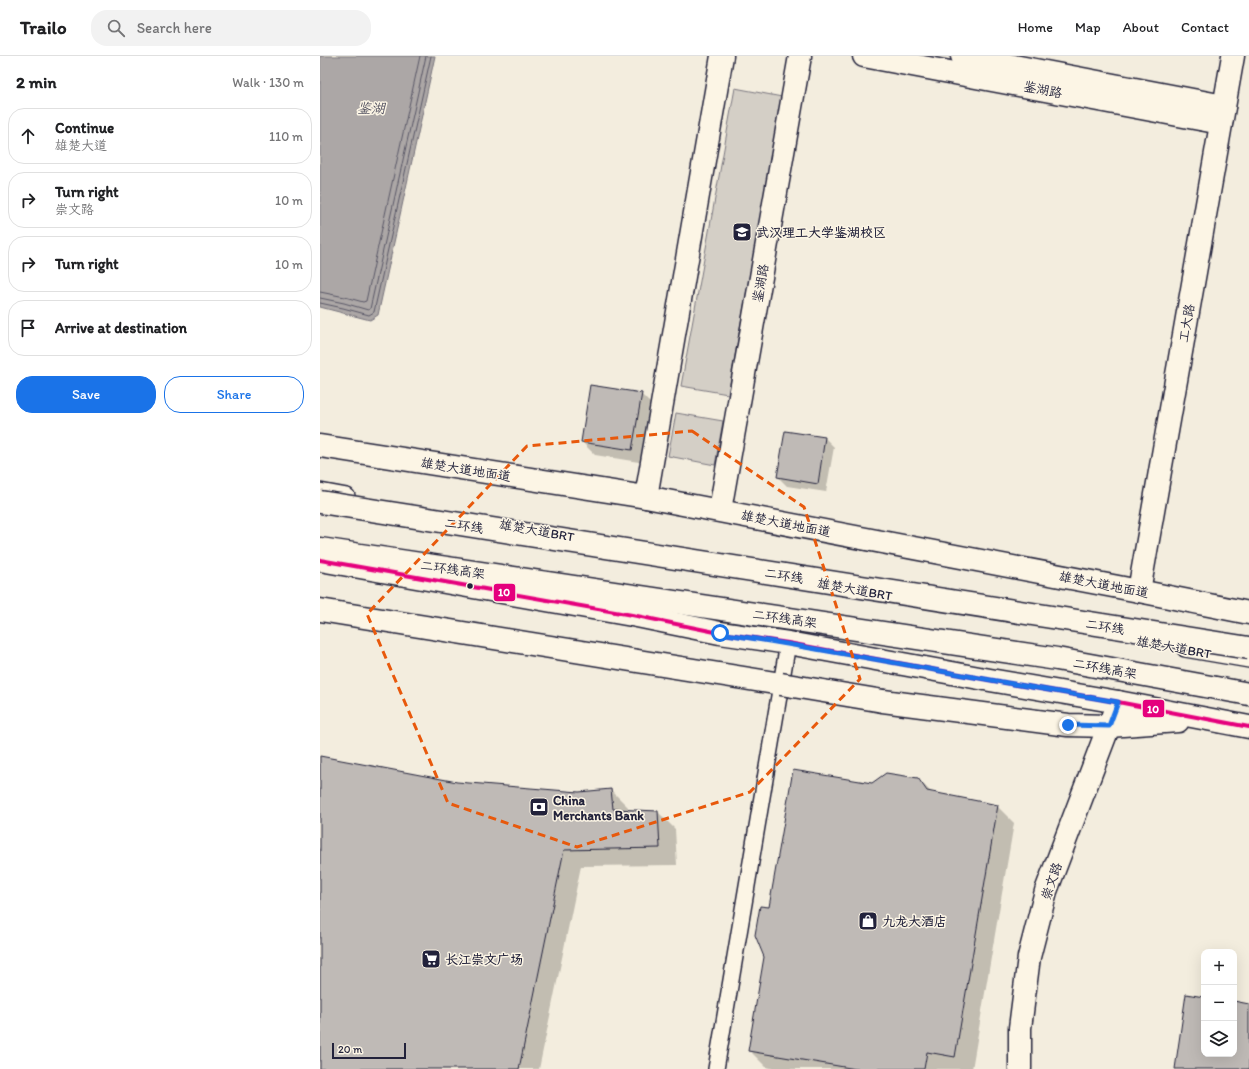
<!DOCTYPE html>
<html lang="en">
<head>
<meta charset="utf-8">
<style>
	:root { --surface:#fff; --page:#f2f2f2; --text:#202124; --muted:#757577; --line:#e0e0e0; --accent:#1a73e8 }
	body { margin:0; font-family:Itim,"LXGW WenKai TC",sans-serif; background:var(--page); color:var(--text) }
	.controls { position:absolute; right:12px; bottom:12px; display:grid; overflow:hidden; border-radius:8px; box-shadow:0 4px 16px #0002 }
	.controls button { width:36px; height:36px; display:grid; place-items:center; padding:0; border:0; border-bottom:1px solid var(--line); background:var(--surface); color:var(--text); font:20px sans-serif }
	.scale { position:absolute; left:12px; bottom:10px; width:74px; box-sizing:border-box; padding-left:4px; border:2px solid #22223b; border-top:0; font-size:11px; line-height:14px; white-space:nowrap; color:#22223b; -webkit-text-stroke:3px #fcf5e5; paint-order:stroke }
	.stop { position:absolute; width:12px; height:12px; margin:-9px; border:3px solid #1a73e8; border-radius:50%; background:#fff }
	.stop.end { background:#1a73e8; border-color:#fff; box-shadow:0 1px 4px #0008 }
	.list { margin:0; padding:0; list-style:none }
	h2 { display:flex; justify-content:space-between; align-items:center; height:52px; margin:0; padding:0 16px; font-size:17px }
	h2 small { font-size:13px; font-weight:400; color:var(--muted) }
	.list li { display:grid; grid-template-columns:26px 1fr auto; gap:12px; align-items:center; box-sizing:border-box; height:56px; margin:0 8px 8px; padding:0 8px; border:1px solid var(--line); border-radius:16px }
	.list b { display:block; font-size:15px; white-space:nowrap }
	.list p { margin:0; font-size:13px; white-space:nowrap; color:var(--muted) }
	.list em { font-size:13px; font-style:normal; color:var(--muted) }
	.actions { display:flex; gap:8px; padding:12px 16px }
	.actions a { flex:1; padding:9px 0; border:1px solid var(--accent); border-radius:16px; text-align:center; font-size:14px; color:var(--accent) }
	.actions .main { background:var(--accent); color:#fff }
	.icon { flex:none; width:22px; height:22px; fill:none; stroke:currentColor; stroke-width:2; stroke-linecap:round; stroke-linejoin:round }
	.map { position:relative; flex:none; width:929px; height:1013px; overflow:hidden }
	header { display:flex; align-items:center; gap:24px; box-sizing:border-box; height:56px; padding:0 20px; background:var(--surface); border-bottom:1px solid var(--line) }
	header strong { font-size:19px }
	nav { display:flex; gap:22px; margin-inline-start:auto; font-size:14px }
	.search { width:280px; height:36px; background:var(--page); display:flex; align-items:center; gap:10px; box-sizing:border-box; padding:0 14px; border-radius:16px; color:var(--muted); font-size:15px }
	main { display:flex }
	aside { flex:1; background:var(--surface) }
	.map>svg:first-child { display:block }
	.green { fill:#d4cfc6; stroke:#7b7880 }
	.water { fill:#aca7a6; stroke:#75727b }
	.shadow { fill:#0003 }
	.lines { fill:none; stroke-linecap:round; stroke-linejoin:round }
	.shore { stroke:#595766; stroke-width:1 }
	.building { fill:#bfbab6; stroke:#22223b }
	.service-casing { stroke:#22223b; stroke-width:18 }
	.minor-casing { stroke:#22223b; stroke-width:25 }
	.tertiary-casing { stroke:#22223b; stroke-width:25 }
	.primary-casing { stroke:#22223b; stroke-width:25 }
	.trunk-casing { stroke:#22223b; stroke-width:25 }
	.service { stroke:#fcf5e5; stroke-width:15 }
	.minor { stroke:#fcf5e5; stroke-width:22 }
	.tertiary { stroke:#fcf5e5; stroke-width:22 }
	.primary { stroke:#fcf5e5; stroke-width:22 }
	.trunk { stroke:#fcf5e5; stroke-width:22 }
	.primary-bridge-casing { stroke:#22223b; stroke-width:25; stroke-linecap:butt }
	.trunk-bridge-casing { stroke:#22223b; stroke-width:25; stroke-linecap:butt }
	.primary-bridge { stroke:#fcf5e5; stroke-width:22 }
	.trunk-bridge { stroke:#fcf5e5; stroke-width:22 }
	.bus-1-casing { stroke:#fcf5e5; stroke-width:7 }
	.bus-1 { stroke:#e5007d; stroke-width:4 }
	.route { stroke:#1a73e8; stroke-width:5 }
	.marked { fill:none; stroke:#e8590c; stroke-width:3; stroke-dasharray:8 5; stroke-linejoin:round }
	.bus-dot { fill:#22223b; stroke:#fcf5e5; stroke-width:1.5 }
	.labels { text-anchor:middle; stroke-width:3; stroke-linejoin:round; paint-order:stroke }
	.street-label { font-size:13px; fill:#22223b; stroke:#fcf5e5 }
	.poi-label { font-size:13px; font-weight:bold; fill:#22223b; stroke:#fcf5e5; text-anchor:start }
	.water-label { font-size:14px; font-style:italic; fill:#525160; stroke:#fcf5e5 }
	.line-badge { stroke:#fcf5e5; stroke-width:1.5 }
	.badge-label { font-size:11px; text-anchor:middle; font-weight:bold; fill:#fff }
</style>
</head>
<body>
<header>
<strong>Trailo</strong>
<div class="search"><svg class="icon" aria-label="search" viewBox="0 0 24 24"><circle cx="10" cy="10" r="6"/><path d="M15 15l6 6"/></svg>Search here</div>
<nav><a>Home</a><a>Map</a><a>About</a><a>Contact</a></nav>
</header>
<main>
<aside>
<h2>2 min<small>Walk · 130 m</small></h2>
<ul class="list">
<li><svg class="icon" aria-label="ahead" viewBox="0 0 24 24"><path d="M12 20V5M6 11l6-6 6 6"/></svg><div><b>Continue</b><p>雄楚大道</p></div><em>110 m</em></li>
<li><svg class="icon" aria-label="right" viewBox="0 0 24 24"><path d="M7 20v-9h11M14 6l5 5-5 5"/></svg><div><b>Turn right</b><p>崇文路</p></div><em>10 m</em></li>
<li><svg class="icon" aria-label="right" viewBox="0 0 24 24"><path d="M7 20v-9h11M14 6l5 5-5 5"/></svg><div><b>Turn right</b></div><em>10 m</em></li>
<li><svg class="icon" aria-label="arrive" viewBox="0 0 24 24"><path d="M6 21V4h12l-3 4 3 4H6"/></svg><div><b>Arrive at destination</b></div></li>
</ul>
<div class="actions"><a class="main">Save</a><a>Share</a></div>
</aside>
<div class="map">
<svg width="929" height="1013" viewBox="0 0 929 1013">
	<rect width="100%" height="100%" fill="#f3edde"/>
	<filter id="ink" filterUnits="userSpaceOnUse"><feTurbulence type="fractalNoise" baseFrequency=".025" numOctaves="2"/><feDisplacementMap in="SourceGraphic" scale="8" xChannelSelector="R" yChannelSelector="G"/><feConvolveMatrix kernelMatrix="1 2 1 2 8 2 1 2 1" color-interpolation-filters="sRGB"/></filter>
	<g filter="url(#ink)">
		<path class="green" d="M415 32 462 41 408 338 361 330Z
			M356 357 403 365 395 409 348 400Z"/>
		<path class="water" d="M0 0H115L58 259 50 264 0 251Z"/>
		<path class="shadow" d="M321 338 334 351 325 407 275 399 262 386Z
			M505 382 514 391 506 436 467 430 458 421Z
			M0 701 137 727 259 737 291 734 308 751V755L338 756 355 773 357 809 261 810 219 1013H0Z
			M598 723 612 737 677 750 694 767 652 1013H456L446 1011 429 994 445 901 450 852 553 728Z"/>
		<g class="lines">
			<path class="shore" d="M0 236 25 241 43 246 46 245 100 0
				M0 242 24 247 48 254 50 253 106 0
				M0 247 23 252 49 259 54 256 111 0"/>
		</g>
		<path class="building" d="M270 329 322 337 312 394 261 386Z
			M465 375 505 381 498 428 457 421Z
			M0 700 137 726 259 736 291 733 293 753 338 755 340 792 244 794 199 1013H0Z
			M473 714 552 727 566 717 598 722 607 735 678 749 635 1001 607 996 604 1013H536L428 995 444 901 435 879 440 850 449 851Z
			M866 938 884 941V998H914V945L929 948V1013H855Z"/>
		<g class="lines">
			<defs>
				<path id="service" d="M0 435 27 440
					M865 593 929 604
					M396 1013 468 587"/>
				<path id="minor" d="M544 0 901 67
					M642 0 904 50
					M326 441 402 0
					M400 454 480 0
					M700 1013V972L709 901 726 835 798 646"/>
				<path id="tertiary" d="M819 535 913 0"/>
				<path id="primary" d="M0 390 326 441 819 535 929 557
					M0 504 312 559 400 577 468 587 670 624 798 646 929 671
					M0 554 461 628
					M563 645 748 669 789 670 858 665"/>
				<path id="trunk" d="M0 493 737 603 929 638"/>
			</defs>
			<use href="#service" class="service-casing"/>
			<use href="#minor" class="minor-casing"/>
			<use href="#tertiary" class="tertiary-casing"/>
			<use href="#primary" class="primary-casing"/>
			<use href="#trunk" class="trunk-casing"/>
			<use href="#service" class="service"/>
			<use href="#minor" class="minor"/>
			<use href="#tertiary" class="tertiary"/>
			<use href="#primary" class="primary"/>
			<use href="#trunk" class="trunk"/>
			<defs>
				<path id="primary-bridge" d="M461 628 563 645"/>
				<path id="trunk-bridge" d="M0 446 929 592"/>
			</defs>
			<use href="#primary-bridge" class="primary-bridge-casing"/>
			<use href="#trunk-bridge" class="trunk-bridge-casing"/>
			<use href="#primary-bridge" class="primary-bridge"/>
			<use href="#trunk-bridge" class="trunk-bridge"/>
			<defs>
				<path id="bus-1" d="M0 504 312 559 400 577 468 587 670 624 798 646 929 671"/>
			</defs>
			<use href="#bus-1" class="bus-1-casing"/>
			<use href="#bus-1" class="bus-1"/>
		</g>
	</g>
	<g class="lines" filter="url(#ink)">
		<path class="route" d="M400 577C533 598 665 624 798 646L789 670 748 669"/>
	</g>
	<path class="marked" d="M372 375 484 451 540 623 430 736 257 791 128 747 47 558 207 390Z"/>
	<defs>
		<symbol id="university-square" viewBox="-11 -11 22 22"><rect x="-9" y="-9" width="18" height="18" rx="4" fill="#22223b" stroke="#fcf5e5"/><path d="M0-5L7-2L0 1L-7-2ZM-4 1L0 2.5L4 1V4Q0 6-4 4Z" fill="#fff"/></symbol>
		<symbol id="bank-square" viewBox="-11 -11 22 22"><rect x="-9" y="-9" width="18" height="18" rx="4" fill="#22223b" stroke="#fcf5e5"/><path d="M-6-4H6V4H-6ZM0-2.3a2.3 2.3 0 1 0 0 4.6a2.3 2.3 0 1 0 0-4.6Z" fill="#fff"/></symbol>
		<symbol id="shop-square" viewBox="-11 -11 22 22"><rect x="-9" y="-9" width="18" height="18" rx="4" fill="#22223b" stroke="#fcf5e5"/><path d="M-5-2.5h2.3a2.7 3.5 0 0 1 5.4 0H5L5.5 6h-11ZM-1.5-2.5h3a1.5 2.3 0 0 0-3 0Z" fill="#fff"/></symbol>
		<symbol id="supermarket-square" viewBox="-11 -11 22 22"><rect x="-9" y="-9" width="18" height="18" rx="4" fill="#22223b" stroke="#fcf5e5"/><path d="M-6-5.5h2.5l.6 2H6L4.5 2H-2.5L-4.4-4H-6ZM-1.5 3.2a1.3 1.3 0 1 0 .1 0ZM3 3.2a1.3 1.3 0 1 0 .1 0Z" fill="#fff"/></symbol>
	</defs>
	<g fill-rule="evenodd">
		<use href="#university-square" x="411" y="165" width="22" height="22"/>
		<use href="#bank-square" x="208" y="740" width="22" height="22"/>
		<use href="#shop-square" x="537" y="854" width="22" height="22"/>
		<use href="#supermarket-square" x="100" y="892" width="22" height="22"/>
	</g>
	<circle class="bus-dot" cx="150" cy="530" r="3.5"/>
	<g class="labels">
		<g class="street-label">
			<text transform="translate(723 33) rotate(11)" y="5">鉴湖路</text>
			<text transform="translate(440 227) rotate(-80)" y="5">鉴湖路</text>
			<text transform="translate(866 267) rotate(-80)" y="5">工大路</text>
			<text transform="translate(146 413) rotate(9)" y="5">雄楚大道地面道</text>
			<text transform="translate(466 467) rotate(11)" y="5">雄楚大道地面道</text>
			<text transform="translate(144 469) rotate(9)" y="5">二环线</text>
			<text transform="translate(217 474) rotate(10)" y="5">雄楚大道BRT</text>
			<text transform="translate(133 513) rotate(8)" y="5">二环线高架</text>
			<text transform="translate(464 519) rotate(9)" y="5">二环线</text>
			<text transform="translate(784 528) rotate(11)" y="5">雄楚大道地面道</text>
			<text transform="translate(535 533) rotate(10)" y="5">雄楚大道BRT</text>
			<text transform="translate(465 562) rotate(8)" y="5">二环线高架</text>
			<text transform="translate(785 570) rotate(9)" y="5">二环线</text>
			<text transform="translate(854 591) rotate(10)" y="5">雄楚大道BRT</text>
			<text transform="translate(785 612) rotate(10)" y="5">二环线高架</text>
			<text transform="translate(731 825) rotate(-71)" y="5">崇文路</text>
		</g>
		<g class="poi-label">
			<text x="436" y="181">武汉理工大学鉴湖校区</text>
			<text x="233" y="749">China<tspan x="233" dy="15">Merchants Bank</tspan></text>
			<text x="562" y="870">九龙大酒店</text>
			<text x="125" y="908">长江崇文广场</text>
		</g>
		<g class="water-label">
			<text x="51" y="57">鉴湖</text>
		</g>
	</g>
	<g class="line-badge">
		<rect x="173" y="527" width="23" height="19" rx="4" fill="#e5007d"/>
		<rect x="822" y="643" width="23" height="19" rx="4" fill="#e5007d"/>
	</g>
	<g class="badge-label">
		<text x="184" y="540">10</text>
		<text x="833" y="657">10</text>
	</g>
</svg>
<div class="controls">
<button>+</button>
<button>−</button>
<button><svg class="icon" aria-label="layers" viewBox="0 0 24 24"><path d="M12 4l9 5-9 5-9-5zM3 14l9 5 9-5"/></svg></button>
</div>
<div class="scale">20 m</div>
<div class="stop" style="left:400px;top:577px"></div>
<div class="stop end" style="left:748px;top:669px"></div>
</div>
</main>
</body>
</html>
